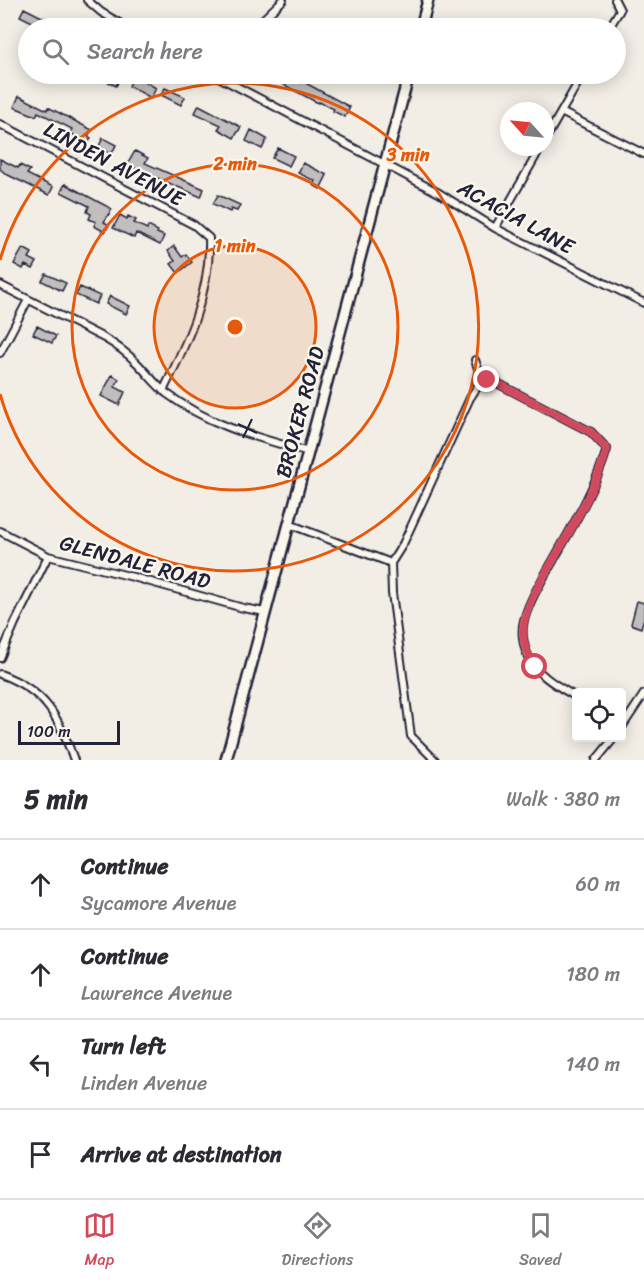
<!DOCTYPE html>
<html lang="en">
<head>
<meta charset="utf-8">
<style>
	:root { --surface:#fff; --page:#f2f2f3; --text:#2b2b33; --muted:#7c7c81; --line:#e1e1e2; --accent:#d1495b }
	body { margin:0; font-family:Sriracha,sans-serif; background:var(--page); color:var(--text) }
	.controls { position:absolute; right:18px; bottom:18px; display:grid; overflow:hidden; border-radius:6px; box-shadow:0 3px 15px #0003 }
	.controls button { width:54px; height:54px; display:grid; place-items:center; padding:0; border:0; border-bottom:2px solid var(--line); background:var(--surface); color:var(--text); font:30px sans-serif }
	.compass { position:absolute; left:500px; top:102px; width:54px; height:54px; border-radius:50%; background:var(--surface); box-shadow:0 3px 15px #0003; rotate:297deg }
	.scale { position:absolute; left:18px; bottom:15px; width:102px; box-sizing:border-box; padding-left:6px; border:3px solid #22223b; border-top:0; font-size:16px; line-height:21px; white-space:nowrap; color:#22223b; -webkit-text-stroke:4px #fbf7ec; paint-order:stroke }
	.stop { position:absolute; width:18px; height:18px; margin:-14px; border:4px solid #d1495b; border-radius:50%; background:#fff }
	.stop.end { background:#d1495b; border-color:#fff; box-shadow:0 2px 6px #0008 }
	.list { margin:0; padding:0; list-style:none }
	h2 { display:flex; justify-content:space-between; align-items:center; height:78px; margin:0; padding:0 24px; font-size:26px }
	h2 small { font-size:20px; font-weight:400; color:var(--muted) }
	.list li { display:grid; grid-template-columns:39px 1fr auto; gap:18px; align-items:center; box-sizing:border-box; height:90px; padding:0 24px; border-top:2px solid var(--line) }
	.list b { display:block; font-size:22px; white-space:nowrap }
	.list p { margin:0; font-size:20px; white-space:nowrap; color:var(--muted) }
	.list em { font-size:20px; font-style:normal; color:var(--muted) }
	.icon { flex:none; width:33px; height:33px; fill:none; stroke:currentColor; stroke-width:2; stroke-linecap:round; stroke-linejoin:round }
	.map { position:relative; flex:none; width:644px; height:760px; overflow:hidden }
	.search { position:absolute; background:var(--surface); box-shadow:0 3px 15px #0003; left:18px; right:18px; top:18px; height:66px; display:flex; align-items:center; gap:15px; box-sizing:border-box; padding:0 21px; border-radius:33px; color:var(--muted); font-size:22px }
	.sheet { height:438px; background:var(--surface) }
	nav { display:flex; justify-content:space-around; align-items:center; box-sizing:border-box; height:84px; border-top:2px solid var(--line); background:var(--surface); font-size:16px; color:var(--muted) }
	nav a { display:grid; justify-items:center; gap:3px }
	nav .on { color:var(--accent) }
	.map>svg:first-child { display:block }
	.building { fill:#c2bebe; stroke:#22223b; stroke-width:1.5 }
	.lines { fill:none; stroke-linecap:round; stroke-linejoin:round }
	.street-casing { stroke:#22223b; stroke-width:10 }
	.secondary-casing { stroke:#22223b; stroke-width:14 }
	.street { stroke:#fbf7ec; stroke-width:6 }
	.secondary { stroke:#fbf7ec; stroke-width:9 }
	.route { stroke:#d1495b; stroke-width:8 }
	.ticks { fill:none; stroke:#22223b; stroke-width:2 }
	.ring { fill:none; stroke:#e8590c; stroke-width:3 }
	.labels { text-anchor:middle; stroke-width:4.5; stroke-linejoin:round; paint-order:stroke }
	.street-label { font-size:21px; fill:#22223b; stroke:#fbf7ec }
	.centre { fill:#e8590c; stroke:#fbf7ec; stroke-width:3 }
	.ring-label { font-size:18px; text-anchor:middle; font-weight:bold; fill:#e8590c; stroke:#fbf7ec; stroke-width:4.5; stroke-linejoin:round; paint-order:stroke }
</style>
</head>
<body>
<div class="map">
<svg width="644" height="760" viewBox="0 0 644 760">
	<rect width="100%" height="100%" fill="#f2eee5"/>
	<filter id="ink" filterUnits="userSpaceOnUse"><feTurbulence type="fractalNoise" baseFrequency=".0167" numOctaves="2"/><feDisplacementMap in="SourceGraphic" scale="12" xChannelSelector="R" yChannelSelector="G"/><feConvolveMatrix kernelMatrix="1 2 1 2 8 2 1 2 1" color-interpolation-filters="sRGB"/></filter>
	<g filter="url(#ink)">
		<path class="building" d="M24 8 44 18 40 26 20 16Z
			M103 74H123L116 86 101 78Z
			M274 74H281L301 83 302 81 350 107 345 117 333 111 334 109 319 102 318 103 271 78Z
			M134 75 156 88 151 98 129 86Z
			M165 88 185 97 181 105 161 95Z
			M19 96 47 110 48 107 92 130 88 136 91 138 87 145 80 142 81 139 70 133 72 129 38 112 36 116 14 107Z
			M199 105 241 127 234 138 218 129 221 125 195 113Z
			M251 130 267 139 262 149 246 141Z
			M103 138 116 145 111 155 99 146Z
			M278 148 294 156 289 166 272 158Z
			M135 151 148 158 145 163 204 189 201 197 127 165Z
			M0 159 18 168 20 165 30 170 27 174 53 187 49 195 6 174 0 169Z
			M303 163 327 175 320 189 313 185 315 181 298 173Z
			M65 184 112 209 104 222 109 225 105 232 94 226 96 222 89 219 91 214 87 212 89 206 61 192Z
			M218 195 240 205 237 211 231 209 230 212 213 204Z
			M120 215 127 219 128 216 136 220 134 223 147 229 148 226 158 231 157 233 164 236 160 245 136 233 134 238 113 228Z
			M174 246 182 257 186 254 192 262 178 273 171 264 175 261 168 251Z
			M23 248 32 253 29 258 37 262 33 269 25 265 23 269 14 264Z
			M46 274 66 283 62 291 42 281Z
			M80 287 100 296 96 304 76 295Z
			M110 296 130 306 126 314 106 304Z
			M37 326 56 336 52 343 33 334Z
			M112 375 119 379 115 387 125 392 119 405 101 396Z
			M637 601 644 603V618L641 628 631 624Z"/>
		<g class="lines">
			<defs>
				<path id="street" d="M87 0 101 12 128 28
					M254 28 283 0
					M609 28 620 10 615 0
					M213 74 439 193 495 228 644 303
					M561 112 644 154
					M0 124 194 225 209 238C211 292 187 343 163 391
					M545 140 583 74
					M495 228 541 147
					M0 285 104 338C116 345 127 353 137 363 147 373 156 385 166 393 210 426 256 437 308 452
					M0 353 28 300
					M475 360 482 380
					M482 380 495 382 591 432 607 449C596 487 572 527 553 561 542 580 530 599 524 620 521 631 523 646 528 656 538 676 558 686 576 697
					M289 524 391 563
					M0 531 48 556 133 577 243 608 265 612
					M0 658 15 623 48 556
					M0 674C46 691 58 716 74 760
					M622 727 644 694
					M435 760 411 736 392 593 391 563 403 544 470 398 482 380
					M596 760 614 738"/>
				<path id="secondary" d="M421 28 428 0
					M226 760 409 74"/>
			</defs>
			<use href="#street" class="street-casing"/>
			<use href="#secondary" class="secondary-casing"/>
			<use href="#street" class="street"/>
			<use href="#secondary" class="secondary"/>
		</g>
	</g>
	<g class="lines" filter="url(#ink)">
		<path class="route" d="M487 380 495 382 591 432 607 449C597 485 574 524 555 557 543 578 525 604 523 629 522 643 528 656 535 667"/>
	</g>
	<path class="ticks" d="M238 424 257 433M243 438 252 419"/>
	<circle cx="235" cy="327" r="81" fill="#e8590c" fill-opacity=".12"/>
	<g class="ring">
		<circle cx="235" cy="327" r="81"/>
		<circle cx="235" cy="327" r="163"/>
		<path d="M0 260A244 244 0 1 1 0 394"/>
	</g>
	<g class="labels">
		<g class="street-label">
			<text transform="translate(114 164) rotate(28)" y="7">LINDEN AVENUE</text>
			<text transform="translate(516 217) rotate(29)" y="7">ACACIA LANE</text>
			<text transform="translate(300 412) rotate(-75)" y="7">BROKER ROAD</text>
			<text transform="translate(135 562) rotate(15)" y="7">GLENDALE ROAD</text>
		</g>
	</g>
	<circle cx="235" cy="327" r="9" class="centre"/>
	<g class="ring-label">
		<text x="408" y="161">3 min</text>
		<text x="235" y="170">2 min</text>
		<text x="235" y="252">1 min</text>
	</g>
</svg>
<div class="controls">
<button><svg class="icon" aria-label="locate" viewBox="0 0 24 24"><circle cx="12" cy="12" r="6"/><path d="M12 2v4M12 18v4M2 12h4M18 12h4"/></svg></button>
</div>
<svg class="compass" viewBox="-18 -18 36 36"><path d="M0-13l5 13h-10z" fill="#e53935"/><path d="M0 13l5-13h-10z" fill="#7c7c81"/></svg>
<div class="scale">100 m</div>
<div class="stop" style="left:535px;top:667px"></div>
<div class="stop end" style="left:487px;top:380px"></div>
<div class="search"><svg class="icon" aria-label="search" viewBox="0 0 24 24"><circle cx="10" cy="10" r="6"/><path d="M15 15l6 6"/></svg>Search here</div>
</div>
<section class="sheet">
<h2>5 min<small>Walk · 380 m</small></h2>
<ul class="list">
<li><svg class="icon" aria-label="ahead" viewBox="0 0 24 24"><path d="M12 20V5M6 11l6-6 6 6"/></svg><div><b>Continue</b><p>Sycamore Avenue</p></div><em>60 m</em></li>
<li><svg class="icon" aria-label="ahead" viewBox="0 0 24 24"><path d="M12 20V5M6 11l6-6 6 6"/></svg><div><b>Continue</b><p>Lawrence Avenue</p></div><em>180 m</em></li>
<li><svg class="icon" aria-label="left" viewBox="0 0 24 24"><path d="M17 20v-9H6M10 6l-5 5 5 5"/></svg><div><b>Turn left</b><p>Linden Avenue</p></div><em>140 m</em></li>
<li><svg class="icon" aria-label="arrive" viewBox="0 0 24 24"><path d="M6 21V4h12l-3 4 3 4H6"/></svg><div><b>Arrive at destination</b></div></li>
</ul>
</section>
<nav>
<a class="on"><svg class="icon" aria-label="map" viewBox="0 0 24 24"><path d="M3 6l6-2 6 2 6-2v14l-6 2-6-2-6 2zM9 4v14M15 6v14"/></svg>Map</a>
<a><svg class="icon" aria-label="directions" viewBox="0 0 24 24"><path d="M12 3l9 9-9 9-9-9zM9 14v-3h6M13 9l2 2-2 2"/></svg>Directions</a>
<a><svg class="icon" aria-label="saved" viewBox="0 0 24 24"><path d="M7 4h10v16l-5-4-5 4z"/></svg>Saved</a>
</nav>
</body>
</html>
